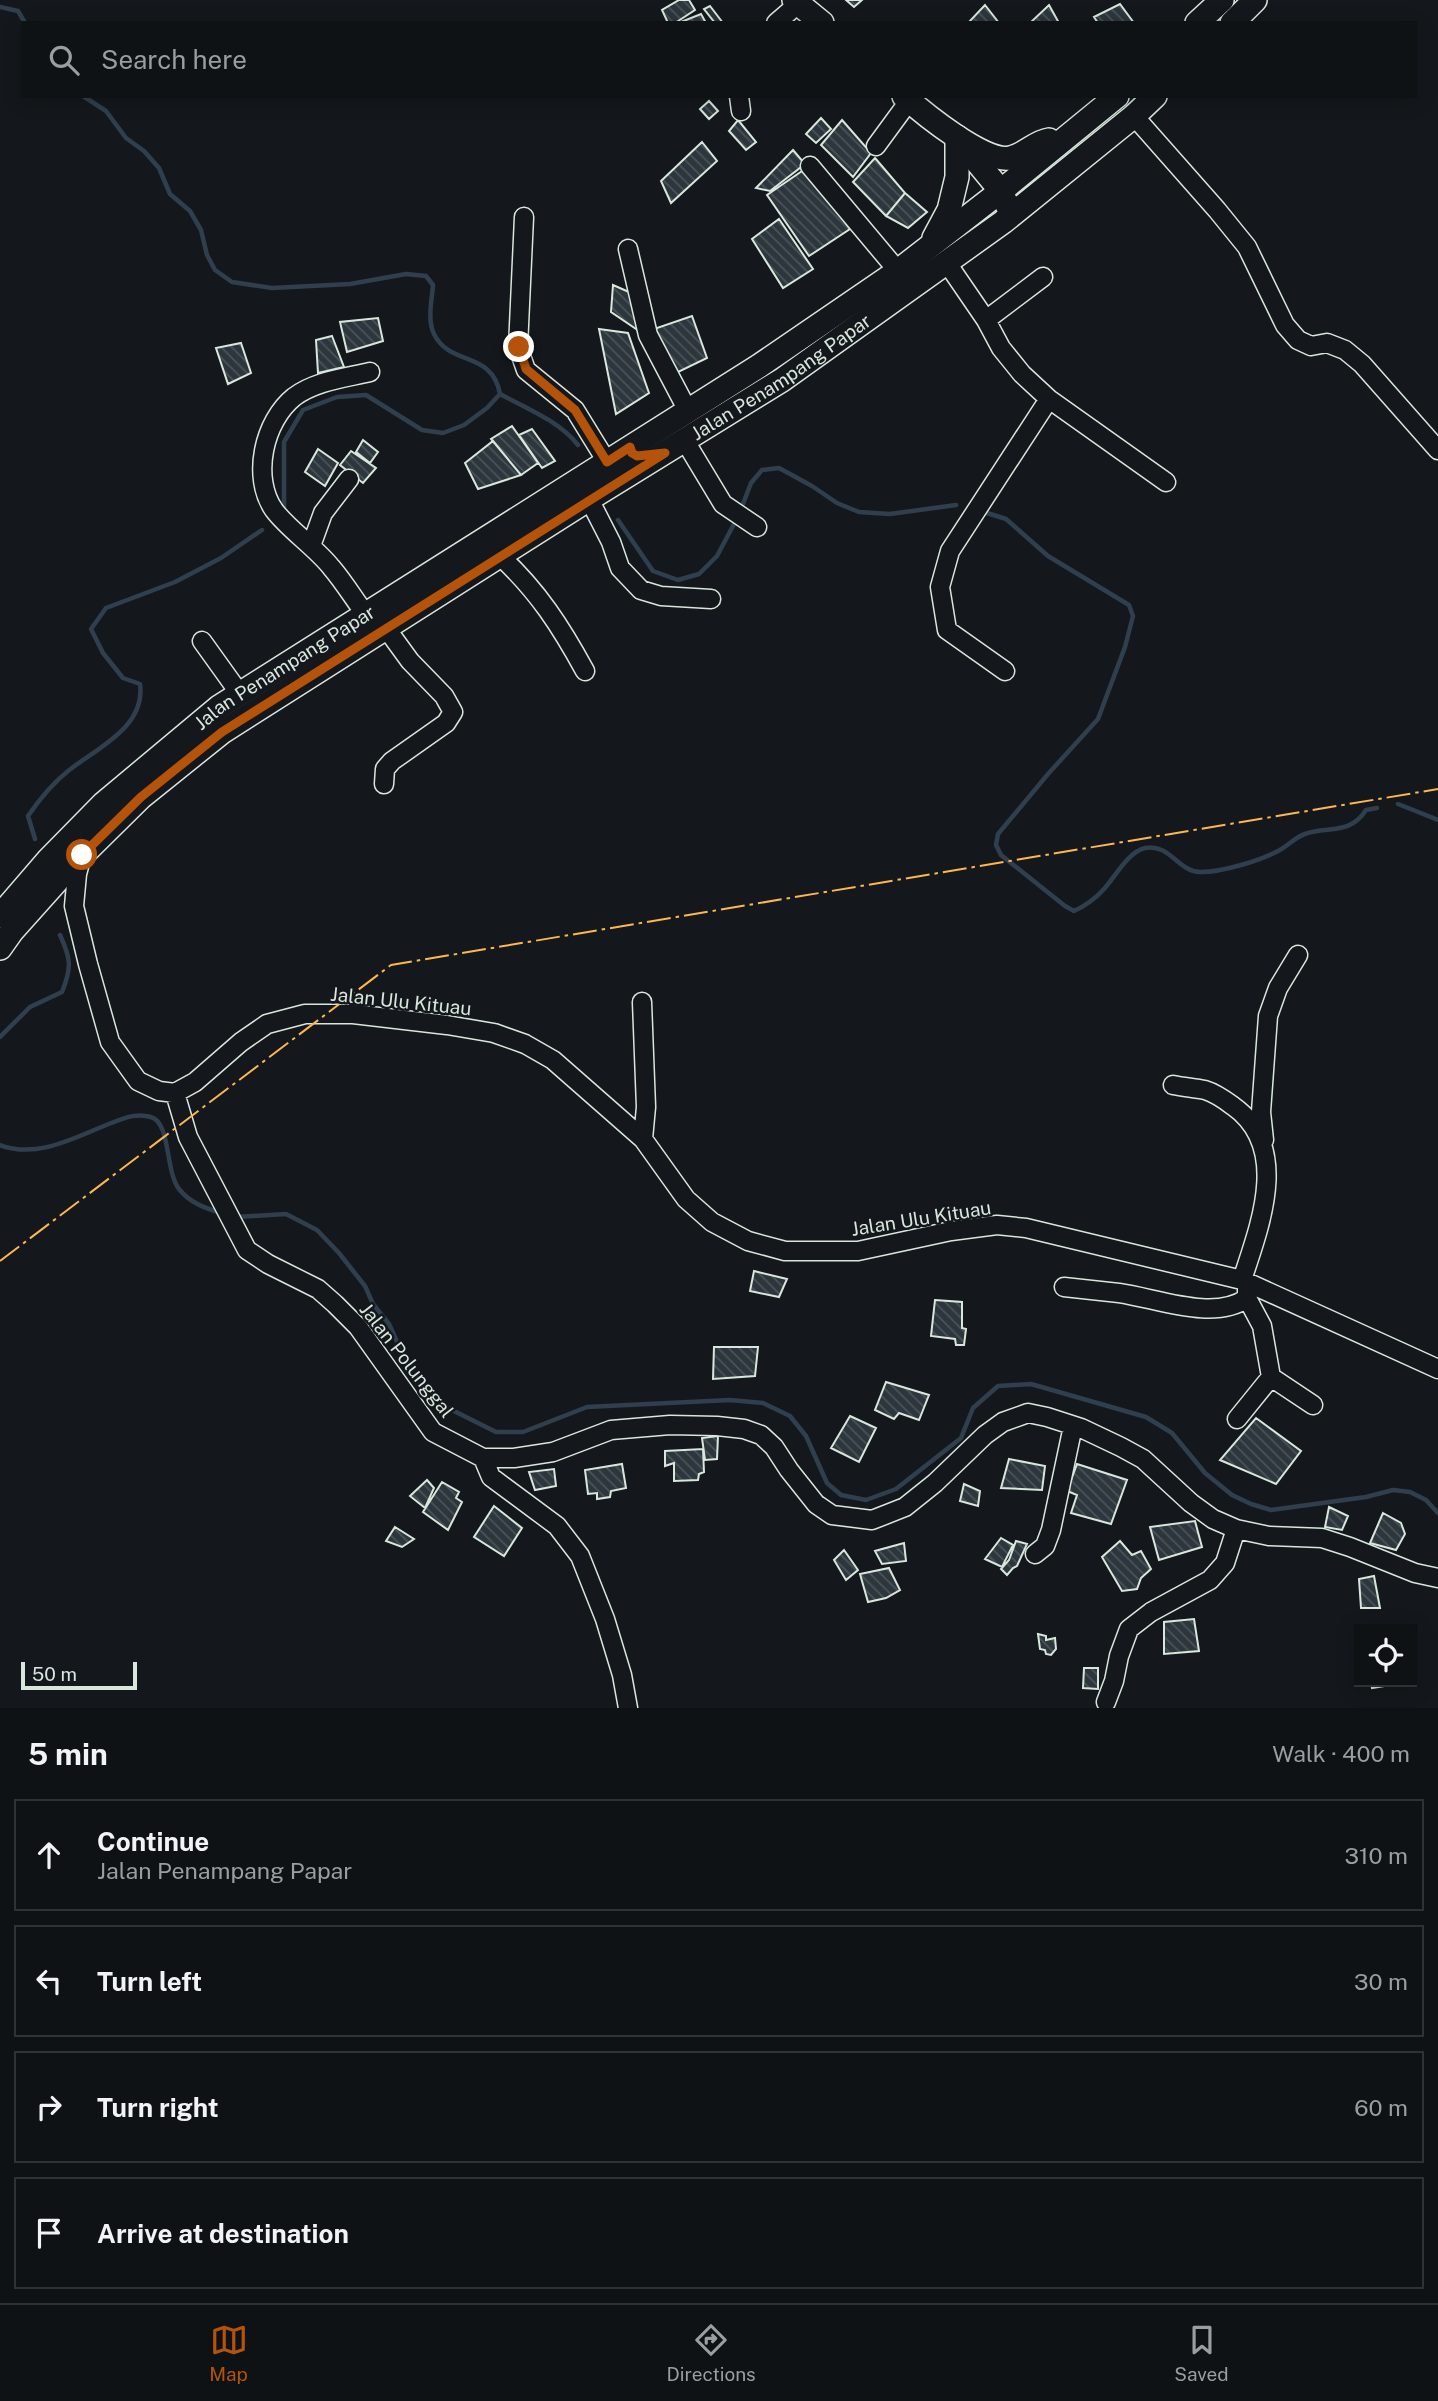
<!DOCTYPE html>
<html lang="en">
<head>
<meta charset="utf-8">
<style>
	:root { --surface:#0f1215; --page:#1d2022; --text:#f1f3f6; --muted:#9b9ea0; --line:#2f3234; --accent:#b45309 }
	body { margin:0; font-family:"Public Sans",sans-serif; background:var(--page); color:var(--text) }
	.controls { position:absolute; right:21px; bottom:21px; display:grid; overflow:hidden; border-radius:0px; box-shadow:0 4px 18px #0003 }
	.controls button { width:63px; height:63px; display:grid; place-items:center; padding:0; border:0; border-bottom:2px solid var(--line); background:var(--surface); color:var(--text); font:35px sans-serif }
	.scale { position:absolute; left:21px; bottom:18px; width:116px; box-sizing:border-box; padding-left:7px; border:4px solid #d8e6dc; border-top:0; font-size:19px; line-height:24px; white-space:nowrap; color:#d8e6dc; -webkit-text-stroke:5px #14181c; paint-order:stroke }
	.stop { position:absolute; width:21px; height:21px; margin:-16px; border:5px solid #b45309; border-radius:50%; background:#fff }
	.stop.end { background:#b45309; border-color:#fff; box-shadow:0 2px 7px #0008 }
	.list { margin:0; padding:0; list-style:none }
	h2 { display:flex; justify-content:space-between; align-items:center; height:91px; margin:0; padding:0 28px; font-size:30px }
	h2 small { font-size:23px; font-weight:400; color:var(--muted) }
	.list li { display:grid; grid-template-columns:46px 1fr auto; gap:21px; align-items:center; box-sizing:border-box; height:112px; margin:0 14px 14px; padding:0 14px; border:2px solid var(--line); border-radius:0px }
	.list b { display:block; font-size:26px; white-space:nowrap }
	.list p { margin:0; font-size:23px; white-space:nowrap; color:var(--muted) }
	.list em { font-size:23px; font-style:normal; color:var(--muted) }
	.icon { flex:none; width:38px; height:38px; fill:none; stroke:currentColor; stroke-width:2; stroke-linecap:round; stroke-linejoin:round }
	.map { position:relative; flex:none; width:1438px; height:1708px; overflow:hidden }
	.search { position:absolute; background:var(--surface); box-shadow:0 4px 18px #0003; left:21px; right:21px; top:21px; height:77px; display:flex; align-items:center; gap:18px; box-sizing:border-box; padding:0 24px; border-radius:0px; color:var(--muted); font-size:26px }
	.sheet { height:595px; background:var(--surface) }
	nav { display:flex; justify-content:space-around; align-items:center; box-sizing:border-box; height:98px; border-top:2px solid var(--line); background:var(--surface); font-size:19px; color:var(--muted) }
	nav a { display:grid; justify-items:center; gap:4px }
	nav .on { color:var(--accent) }
	.map>svg:first-child { display:block }
	.lines { fill:none; stroke-linecap:round; stroke-linejoin:round }
	.stream { stroke:#2f3f4d; stroke-width:4.5 }
	.building { fill:url(#building-back-hatch); stroke:#d8e6dc; stroke-width:2 }
	.minor-casing { stroke:#d8e6dc; stroke-width:21 }
	.major-casing { stroke:#d8e6dc; stroke-width:26 }
	.minor { stroke:#14181c; stroke-width:18 }
	.major { stroke:#14181c; stroke-width:23 }
	.power { stroke:#ffb74d; stroke-width:2; stroke-dasharray:24 5 3.5 5; stroke-linecap:butt }
	.route { stroke:#b45309; stroke-width:9 }
	.labels { text-anchor:middle; stroke-width:5; stroke-linejoin:round; paint-order:stroke }
	.street-label { font-size:19px; fill:#d8e6dc; stroke:#14181c }
</style>
</head>
<body>
<div class="map">
<svg width="1438" height="1708" viewBox="0 0 1438 1708">
	<defs>
		<pattern id="building-back-hatch" width="6" height="6" patternUnits="userSpaceOnUse" patternTransform="scale(1.75)"><rect width="6" height="6" fill="#2c363c"/><path d="M-1 5l2 2M0 0l6 6M5-1l2 2" fill="none" stroke="#4a5358"/></pattern>
	</defs>
	<rect width="100%" height="100%" fill="#14181c"/>
	<g class="lines">
		<path class="stream" d="M0 7 18 11 25 23
			M83 96 106 111 126 138 144 151 159 168 170 194 190 211 201 230 207 255 215 270 232 282 272 288 350 284 406 274 426 276 433 285C432 299 427 320 434 334 450 367 492 350 500 394L487 408 464 425 443 433 422 430 366 395 337 397 303 410 284 442V509
			M500 394C526 408 559 421 578 445
			M743 504 751 483 762 470 779 468 812 486 837 503 859 512 890 514 956 505
			M984 512 1006 519 1048 556 1129 605 1133 616 1125 647 1098 719 1048 774 998 834 996 845 1001 855 1065 906 1074 911C1085 906 1096 898 1104 889 1115 877 1128 852 1145 848 1170 843 1179 873 1201 872 1222 872 1259 861 1278 851 1287 847 1295 837 1305 834 1329 826 1350 835 1366 810L1377 808
			M618 520 653 571 678 580 699 574 717 556 734 524
			M1398 804 1438 820
			M35 839 28 816C39 800 53 783 68 771 97 748 146 727 140 684L123 678 103 653 91 629 106 608 175 582 221 558 262 530
			M0 1037 30 1007 62 992C72 967 71 959 60 935
			M0 1145C39 1160 79 1135 114 1122 127 1117 138 1113 151 1117 171 1123 165 1171 179 1189 190 1203 205 1208 221 1213
			M236 1217 286 1214 317 1230 339 1253 365 1286 373 1304 389 1324 403 1355 436 1402 496 1432H523L587 1407 730 1400 763 1403 790 1416 806 1436 827 1483 841 1495 866 1500 896 1489 961 1438 973 1408 998 1386 1031 1384 1146 1417 1172 1433 1205 1473 1232 1495 1251 1504 1271 1510 1366 1497 1393 1490 1410 1492 1426 1500 1438 1513"/>
	</g>
	<path class="building" d="M679 0H689L695 10 675 23H668L662 10Z
		M846 0H862L854 7Z
		M1120 4 1134 23H1098L1094 17Z
		M985 5 999 23H968Z
		M1049 5 1059 23H1030Z
		M710 6 723 23H715L704 9Z
		M701 14 706 23 681 22Z
		M709 101 718 111 709 119 700 109Z
		M821 118 831 129 816 143 806 134Z
		M738 120 756 142 746 150 729 131Z
		M842 120 871 153 853 177 821 145Z
		M702 142 717 161 671 203 661 181Z
		M793 150 805 164 770 191 756 188Z
		M875 158 905 193 886 216 853 182Z
		M805 169 850 229 809 256 767 195Z
		M905 193 927 212 908 228 886 216Z
		M779 219 813 269 783 288 752 239Z
		M613 285 638 296 642 333 611 312Z
		M692 316 707 358 672 375 651 330Z
		M378 318 383 341 347 352 340 322Z
		M599 329 628 333 649 393 616 414Z
		M332 336 344 367 318 373 316 340Z
		M241 343 251 373 228 384 216 348Z
		M512 426 538 463 521 475 491 439Z
		M532 429 555 461 542 468 519 435Z
		M363 440 378 452 370 463 356 452Z
		M493 441 521 475 478 489 465 463Z
		M318 449 338 463 325 486 305 472Z
		M351 451 376 468 363 483 340 465Z
		M754 1271 787 1279 779 1297 750 1291Z
		M935 1300 962 1302V1328L966 1329 964 1345H956L955 1339 931 1336Z
		M714 1347H758L755 1376 713 1379Z
		M886 1382 929 1395 919 1420 899 1413 894 1419 875 1410Z
		M850 1416 876 1428 859 1462 831 1448Z
		M1256 1418 1301 1451 1276 1484 1220 1460Z
		M718 1436 717 1459 705 1460 702 1438Z
		M703 1449 704 1472 699 1474 698 1480 674 1481V1463L665 1466V1451Z
		M1009 1459 1045 1466 1042 1490 1001 1488Z
		M622 1464 626 1488 611 1491 610 1497 597 1499V1493L588 1494 585 1470Z
		M1077 1464 1127 1480 1111 1524 1071 1513 1077 1495 1067 1491Z
		M554 1469 556 1486 535 1490 529 1472Z
		M427 1480 434 1488 425 1508 410 1496Z
		M442 1482 459 1492 456 1498 462 1502 448 1530 423 1512Z
		M964 1484 980 1491 978 1506 960 1501Z
		M494 1506 522 1528 504 1556 474 1537Z
		M1329 1507 1348 1516 1342 1530 1325 1527Z
		M1383 1513 1401 1523 1405 1534 1396 1550 1370 1543Z
		M1195 1521 1202 1547 1159 1560 1150 1527Z
		M395 1527 414 1539 402 1547 386 1541Z
		M1001 1538 1013 1545 1002 1567 985 1559Z
		M1016 1541 1027 1544 1017 1566 1013 1568 1007 1575 1001 1569 1009 1560Z
		M1120 1541 1132 1555 1141 1551 1151 1569 1141 1578 1137 1589 1122 1591 1102 1557Z
		M904 1543 906 1561 882 1564 875 1551Z
		M844 1550 858 1570 846 1580 834 1560Z
		M889 1568 900 1590 886 1598 868 1602 860 1574Z
		M1374 1576 1380 1608H1361L1359 1579Z
		M1194 1619 1199 1651 1164 1654V1622Z
		M1038 1634 1046 1636V1640L1055 1638 1056 1649 1051 1655 1046 1654 1045 1650 1040 1649Z
		M1084 1668H1098V1689L1083 1688Z
		M1371 1682H1403V1683L1372 1688Z"/>
	<g class="lines">
		<defs>
			<path id="minor" d="M776 23 798 4
				M739 96 741 111
				M1134 116 1217 210 1247 247 1285 325 1298 340 1311 346 1327 343 1345 350 1362 364 1438 450
				M876 146 909 101
				M810 166 898 271
				M524 217 518 347 526 370 575 410 607 462
				M628 249 648 335 688 411
				M947 263 986 320 1001 348 1022 374 1049 399 1166 482
				M986 320 1043 277
				M685 441 723 504 757 527
				M589 499 611 542 620 568 641 590 661 596 711 599
				M311 546 323 513 349 479
				M500 556C538 591 561 627 585 671
				M366 615C354 599 344 582 331 567 315 547 288 529 274 510 251 477 264 421 294 397 315 381 345 378 370 372
				M202 641 240 694
				M1005 671 947 630 940 587 950 551 1049 399
				M384 784 385 769 392 761 446 723 453 712 444 696 410 661 386 628
				M82 855 77 874 74 906 88 964 110 1042 138 1081 159 1091 175 1093 195 1082 241 1042 267 1024 305 1014H353L447 1025 494 1033 525 1044 553 1060 643 1139 686 1199 712 1222 748 1241 785 1251H858L951 1231 997 1225 1026 1228 1242 1280 1438 1369
				M642 1002 646 1107 643 1139
				M1173 1085C1183 1087 1194 1088 1205 1090 1215 1093 1225 1100 1233 1106 1291 1147 1260 1225 1242 1280
				M175 1093 188 1137 247 1250 268 1264 318 1289 335 1304 358 1327 433 1432 483 1458H514L553 1452 611 1430 670 1425 717 1426 744 1429 761 1435 774 1447 789 1470 816 1504 832 1515 872 1520 905 1507 935 1483 985 1435 1003 1422 1028 1413 1047 1417 1081 1428 1121 1447 1143 1459 1191 1503 1213 1519 1236 1529 1269 1536 1322 1538 1350 1547 1415 1573 1438 1578
				M1264 1140 1261 1112 1268 1016 1278 988 1298 955
				M1064 1287C1082 1289 1101 1291 1119 1293 1156 1298 1214 1322 1247 1298
				M1271 1377 1313 1405
				M1237 1419 1271 1377 1262 1326 1247 1298V1286
				M483 1458 491 1477 557 1526 580 1556 605 1619 622 1675 628 1708
				M1035 1554 1045 1546 1051 1530 1073 1426
				M1106 1702 1114 1681 1119 1656 1129 1629 1151 1612 1210 1580 1225 1563 1236 1529"/>
			<g id="major">
				<path d="M794 0 822 23"/>
				<path d="M1197 23 1222 0"/>
				<path d="M1232 23 1255 0"/>
				<path d="M904 96C923 113 984 163 1010 158 1025 155 1035 142 1049 140"/>
				<path d="M963 145 1001 191 1007 205"/>
				<path d="M934 238 949 210 957 177V137"/>
				<path id="s1" d="M0 916 49 859 103 804 219 707 759 366 898 271 1001 191 1117 96"/>
				<path id="s2" d="M0 948 12 931 63 874 141 797 222 732 589 499 782 380 1003 222 1134 116 1155 96"/>
			</g>
		</defs>
		<use href="#minor" class="minor-casing"/>
		<use href="#major" class="major-casing"/>
		<use href="#minor" class="minor"/>
		<use href="#major" class="major"/>
		<path class="power" d="M0 1261 391 965 1438 789"/>
	</g>
	<g class="lines">
		<path class="route" d="M82 855 141 797 222 732 665 453 637 456 632 453 630 447 607 462 575 410 526 369 519 347"/>
	</g>
	<g class="labels">
		<g class="street-label">
			<text dy="7" stroke="none"><textPath href="#s2" startOffset="973">Jalan Penampang Papar</textPath></text>
			<text dy="7" stroke="none"><textPath href="#s1" startOffset="380">Jalan Penampang Papar</textPath></text>
			<text transform="translate(401 1001) rotate(6)" y="7">Jalan Ulu Kituau</text>
			<text transform="translate(921 1218) rotate(-9)" y="7">Jalan Ulu Kituau</text>
			<text transform="translate(407 1360) rotate(52)" y="7">Jalan Polunggal</text>
		</g>
	</g>
</svg>
<div class="controls">
<button><svg class="icon" aria-label="locate" viewBox="0 0 24 24"><circle cx="12" cy="12" r="6"/><path d="M12 2v4M12 18v4M2 12h4M18 12h4"/></svg></button>
</div>
<div class="scale">50 m</div>
<div class="stop" style="left:82px;top:855px"></div>
<div class="stop end" style="left:519px;top:347px"></div>
<div class="search"><svg class="icon" aria-label="search" viewBox="0 0 24 24"><circle cx="10" cy="10" r="6"/><path d="M15 15l6 6"/></svg>Search here</div>
</div>
<section class="sheet">
<h2>5 min<small>Walk · 400 m</small></h2>
<ul class="list">
<li><svg class="icon" aria-label="ahead" viewBox="0 0 24 24"><path d="M12 20V5M6 11l6-6 6 6"/></svg><div><b>Continue</b><p>Jalan Penampang Papar</p></div><em>310 m</em></li>
<li><svg class="icon" aria-label="left" viewBox="0 0 24 24"><path d="M17 20v-9H6M10 6l-5 5 5 5"/></svg><div><b>Turn left</b></div><em>30 m</em></li>
<li><svg class="icon" aria-label="right" viewBox="0 0 24 24"><path d="M7 20v-9h11M14 6l5 5-5 5"/></svg><div><b>Turn right</b></div><em>60 m</em></li>
<li><svg class="icon" aria-label="arrive" viewBox="0 0 24 24"><path d="M6 21V4h12l-3 4 3 4H6"/></svg><div><b>Arrive at destination</b></div></li>
</ul>
</section>
<nav>
<a class="on"><svg class="icon" aria-label="map" viewBox="0 0 24 24"><path d="M3 6l6-2 6 2 6-2v14l-6 2-6-2-6 2zM9 4v14M15 6v14"/></svg>Map</a>
<a><svg class="icon" aria-label="directions" viewBox="0 0 24 24"><path d="M12 3l9 9-9 9-9-9zM9 14v-3h6M13 9l2 2-2 2"/></svg>Directions</a>
<a><svg class="icon" aria-label="saved" viewBox="0 0 24 24"><path d="M7 4h10v16l-5-4-5 4z"/></svg>Saved</a>
</nav>
</body>
</html>
